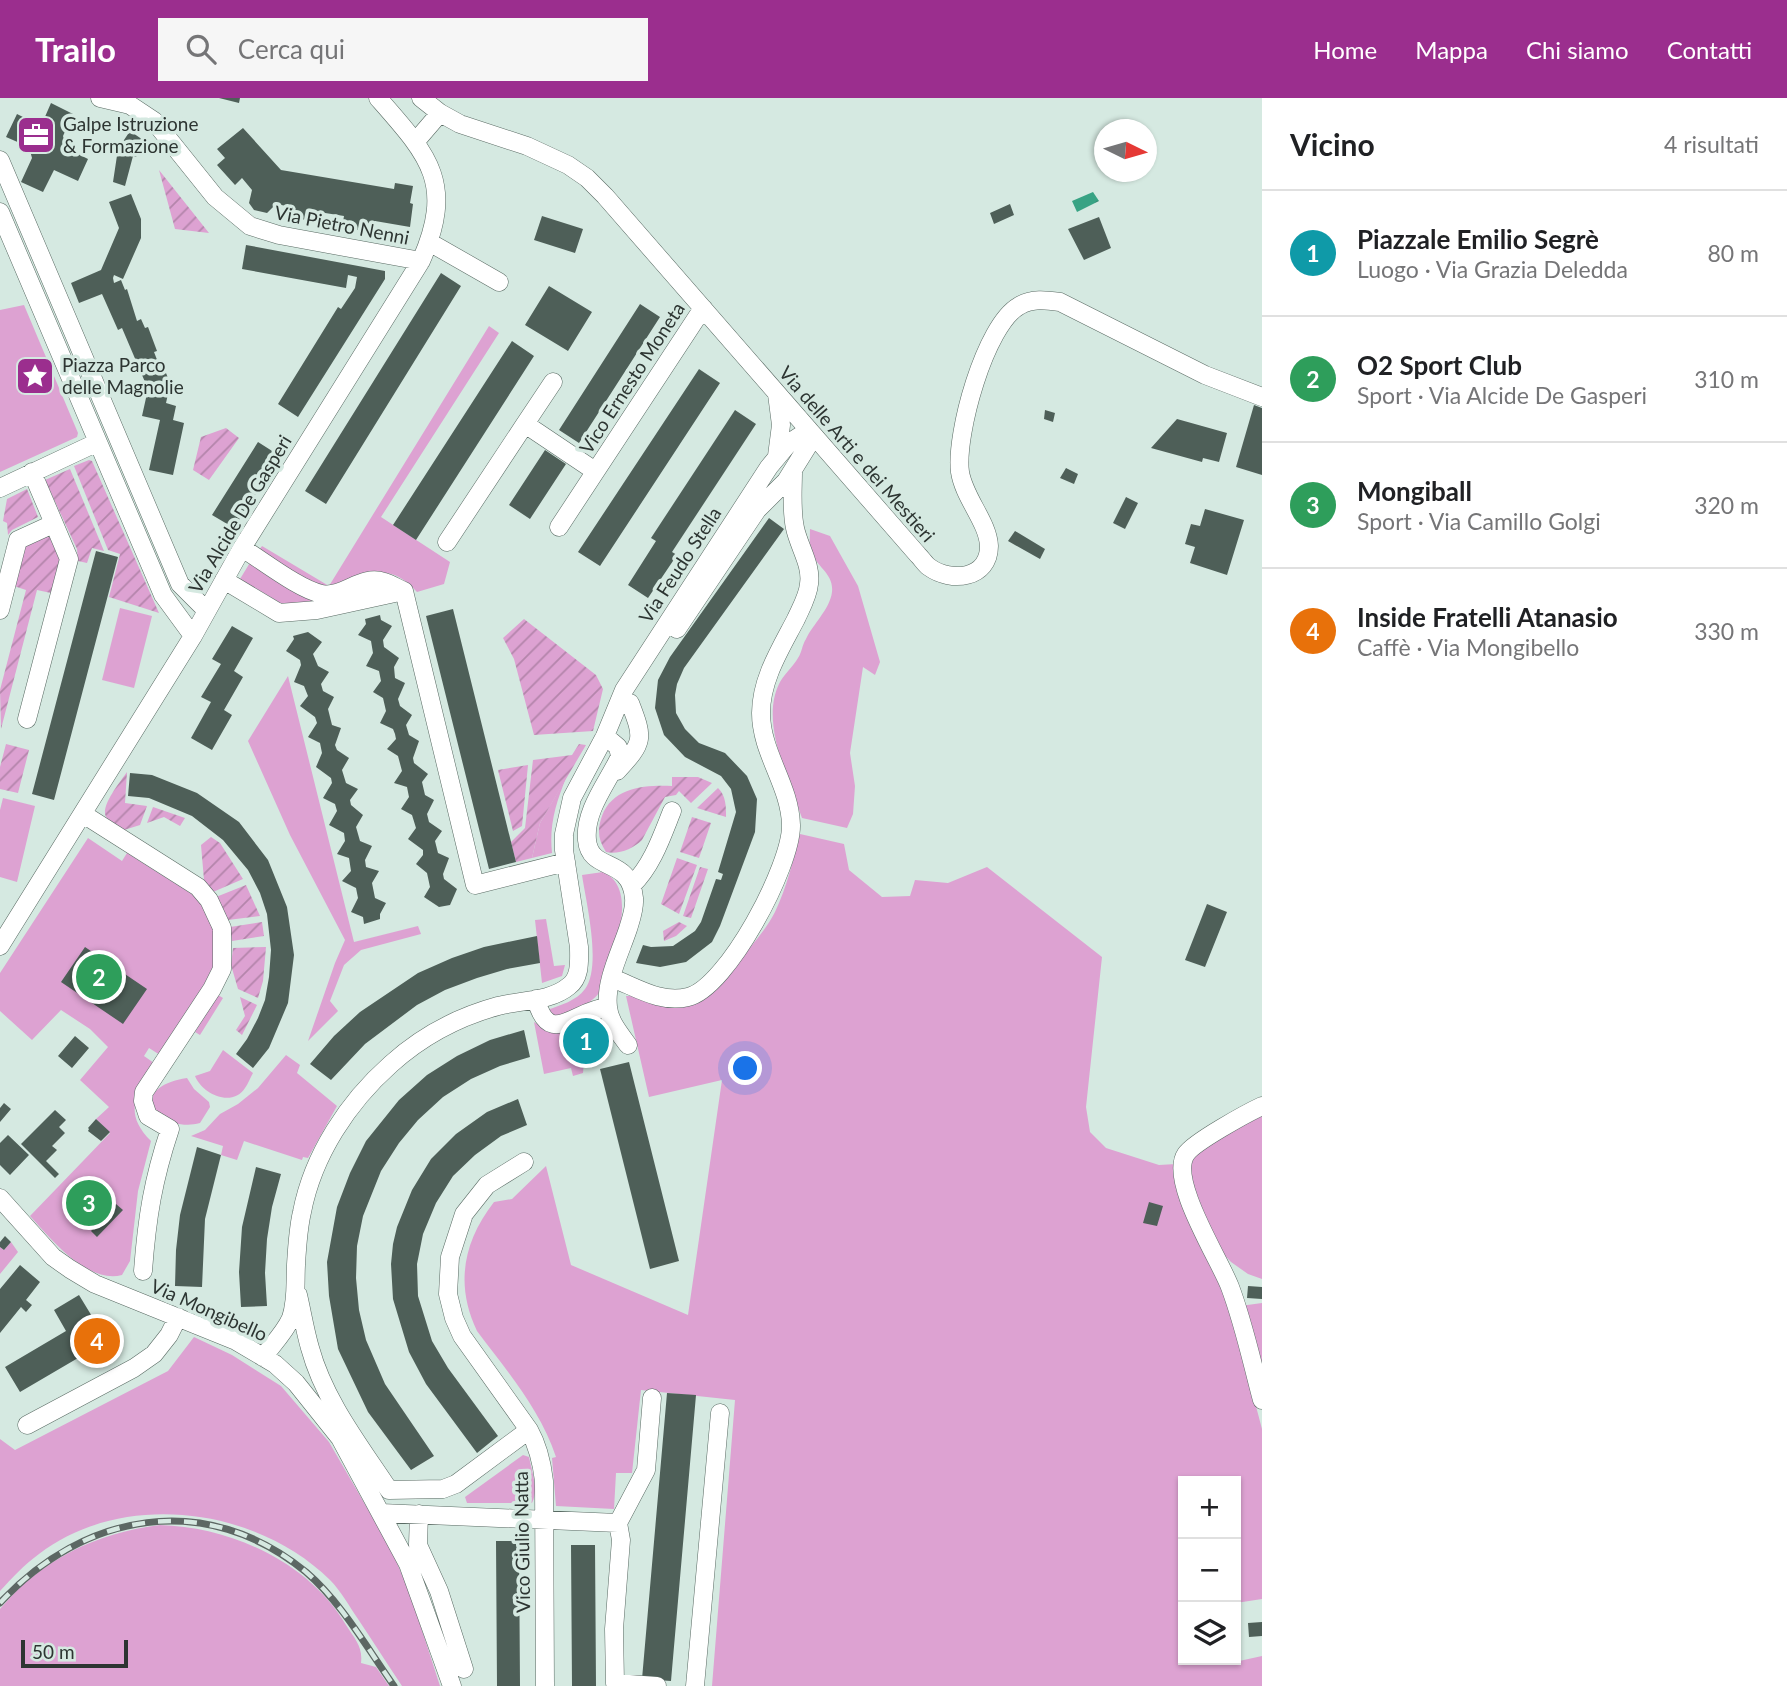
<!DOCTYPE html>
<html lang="it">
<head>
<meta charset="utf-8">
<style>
	:root { --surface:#fff; --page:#f6f6f6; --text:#202124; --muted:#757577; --line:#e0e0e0; --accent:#9b2e8e }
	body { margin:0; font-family:Lato,sans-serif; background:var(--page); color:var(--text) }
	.controls { position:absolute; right:21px; bottom:21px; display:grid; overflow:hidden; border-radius:0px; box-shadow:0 2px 5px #0004 }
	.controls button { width:63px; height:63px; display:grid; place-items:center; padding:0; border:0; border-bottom:2px solid var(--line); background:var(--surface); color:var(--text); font:35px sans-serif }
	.compass { position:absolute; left:1094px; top:21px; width:63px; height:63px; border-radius:50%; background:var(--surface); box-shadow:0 2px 5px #0004; rotate:95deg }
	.scale { position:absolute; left:21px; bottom:18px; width:107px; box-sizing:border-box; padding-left:7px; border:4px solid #2d3532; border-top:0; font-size:19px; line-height:24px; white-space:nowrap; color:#2d3532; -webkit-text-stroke:5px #d5e9e1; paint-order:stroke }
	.you { position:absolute; left:746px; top:971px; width:24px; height:24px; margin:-18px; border:5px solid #fff; border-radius:50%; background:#1a73e8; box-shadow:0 0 0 10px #1a73e833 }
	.badge { display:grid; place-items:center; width:46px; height:46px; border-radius:50%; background:var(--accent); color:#fff; font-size:23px; font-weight:700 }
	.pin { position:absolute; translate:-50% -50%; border:4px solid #fff; box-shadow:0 2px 7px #0006 }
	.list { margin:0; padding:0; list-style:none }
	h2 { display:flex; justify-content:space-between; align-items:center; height:91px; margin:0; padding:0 28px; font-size:30px }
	h2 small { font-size:23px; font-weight:400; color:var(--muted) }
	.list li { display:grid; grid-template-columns:46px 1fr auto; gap:21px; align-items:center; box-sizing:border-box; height:126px; padding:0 28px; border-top:2px solid var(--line) }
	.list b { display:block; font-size:26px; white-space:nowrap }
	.list p { margin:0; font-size:23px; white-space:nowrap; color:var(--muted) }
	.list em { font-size:23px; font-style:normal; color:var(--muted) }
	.icon { flex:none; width:38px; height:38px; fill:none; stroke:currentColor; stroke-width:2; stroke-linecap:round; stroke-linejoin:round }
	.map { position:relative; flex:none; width:1262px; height:1588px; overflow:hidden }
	header { display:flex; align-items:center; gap:42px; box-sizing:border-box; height:98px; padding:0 35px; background:var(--accent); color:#fff }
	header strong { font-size:33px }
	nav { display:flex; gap:38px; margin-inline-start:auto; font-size:24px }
	.search { width:490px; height:63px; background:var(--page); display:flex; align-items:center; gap:18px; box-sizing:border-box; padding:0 24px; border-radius:0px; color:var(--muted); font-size:26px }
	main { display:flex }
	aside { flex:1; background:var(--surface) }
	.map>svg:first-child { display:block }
	.green { fill:#dda2d2 }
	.garden { fill:url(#garden-furrows) }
	.water { fill:url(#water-ripples) }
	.building { fill:#4e5f58 }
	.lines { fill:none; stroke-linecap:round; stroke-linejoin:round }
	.minor-casing { stroke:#596a63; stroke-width:19 }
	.minor { stroke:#fff; stroke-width:18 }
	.rail-casing { stroke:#5c6763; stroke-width:7 }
	.rail { stroke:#d5e9e1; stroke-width:4.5; stroke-dasharray:13; stroke-linecap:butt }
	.labels { text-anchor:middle; stroke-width:7; stroke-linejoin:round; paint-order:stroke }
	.poi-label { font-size:19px; fill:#2d3532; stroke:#d5e9e1; text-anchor:start }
	.street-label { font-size:19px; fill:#2d3532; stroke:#d5e9e1 }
</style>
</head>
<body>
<header>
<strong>Trailo</strong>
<div class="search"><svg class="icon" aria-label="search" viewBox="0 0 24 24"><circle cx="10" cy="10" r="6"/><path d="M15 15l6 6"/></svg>Cerca qui</div>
<nav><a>Home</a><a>Mappa</a><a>Chi siamo</a><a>Contatti</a></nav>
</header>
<main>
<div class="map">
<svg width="1262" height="1588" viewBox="0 0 1262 1588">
	<defs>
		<pattern id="garden-furrows" width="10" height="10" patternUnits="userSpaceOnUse" patternTransform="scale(1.75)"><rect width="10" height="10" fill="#dda2d2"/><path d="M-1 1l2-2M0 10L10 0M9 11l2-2" fill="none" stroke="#b485ab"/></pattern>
		<pattern id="water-ripples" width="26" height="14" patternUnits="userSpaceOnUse" patternTransform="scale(1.75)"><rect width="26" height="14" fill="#38a384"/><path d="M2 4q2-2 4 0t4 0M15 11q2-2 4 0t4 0" fill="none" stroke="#30866d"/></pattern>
	</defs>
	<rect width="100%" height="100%" fill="#d5e9e1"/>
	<path class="green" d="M24 207 78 335 77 339 0 374V212Z
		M489 228 499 235 381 419 450 464 444 486 417 494C387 460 363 478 330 494L257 455 262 448 329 488Z
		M810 431 830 438 858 488 880 564 875 577 863 569 850 655 855 688 853 716 847 730 802 720C789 682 760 625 779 586 783 577 793 569 798 560 802 554 802 547 806 541 813 526 830 511 832 494 834 475 816 469 811 453 809 446 810 438 810 431Z
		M251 463 358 501 282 506 240 481Z
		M120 510 152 518 134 590 102 582Z
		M288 578 354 844 418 828 421 836 361 852 344 867 330 903 338 913 308 943 335 865 345 842 290 737 248 643Z
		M566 680C556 705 549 727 552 755L532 760 540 725Z
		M3 700 35 708 17 784 0 779V712Z
		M800 736 844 746 849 772 882 799 910 798 915 782 948 785 987 769 1102 859 1086 1009 1090 1034 1106 1050 1159 1067 1176 1066 1221 1176 1262 1331V1501L1236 1505V1383H1183V1562H1218L1221 1567 1262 1558V1588H712L735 1302 641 1292 632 1375H616L614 1411 556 1408 552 1360 556 1359C540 1311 507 1273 477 1233 455 1187 463 1144 494 1104L512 1101 546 1068 571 1167 688 1217 722 982 649 999 626 898H705C728 872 759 845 775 814 787 789 793 762 800 736Z
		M88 740 122 763 127 755 195 798 203 807 216 832 214 875 160 957 149 950 144 958 154 965C137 995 122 1014 151 1043L138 1093 130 1163 122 1177C87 1186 51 1141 30 1118L110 1035 96 1021 109 1009 80 982 108 949 90 931 61 912 32 942 0 913V875Z
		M603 774C643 792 609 865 600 894 588 909 571 914 553 920L547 912C561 907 576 903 585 891 602 868 586 804 582 777Z
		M546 821 554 868 565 867 562 878 542 885 535 822Z
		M218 897 223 900 200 937 195 934Z
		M596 919 584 963 583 975 573 978 571 970 544 976 534 924C555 939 573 927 596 919Z
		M223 952 253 975C250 980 248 986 245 990 232 1010 202 996 195 978L210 973Z
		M286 957 300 967 297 975 337 1008 308 1060 303 1059 302 1062 244 1043 237 1062 221 1057 223 1048 191 1038 205 1032 220 1016 238 1006 258 990Z
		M187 980 194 991 209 1004 210 1009 200 1025C162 1036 121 991 187 980Z
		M1262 1012V1181L1248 1176 1231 1164 1215 1147 1189 1086V1058Z
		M11 1144 18 1154 0 1176V1149L4 1152Z
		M1262 1205V1289L1240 1208Z
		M194 1239 232 1257 281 1288 329 1344 392 1453 411 1498 440 1588H402C387 1566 373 1543 358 1521 349 1508 341 1493 330 1482 256 1409 123 1392 39 1456 24 1467 12 1480 0 1493V1341L15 1352 168 1273Z
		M523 1357 529 1359C532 1374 539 1392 532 1405H467L465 1399Z
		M160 1427C231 1429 309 1464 346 1527 355 1541 363 1549 361 1565L376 1569 389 1588H0V1511C42 1461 96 1435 160 1427Z"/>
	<path class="garden" d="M159 72 209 135 175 131Z
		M226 330 239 340 209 382 193 372 201 339Z
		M89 362 92 363 159 515 109 499 120 456 108 452 74 368Z
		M70 371 104 453 92 450 87 465 78 463 77 451 45 382Z
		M27 391 38 419 12 432 8 437 7 425 3 423 7 401Z
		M49 437 60 463 51 495 37 492 1 631 0 592 26 492 14 488 26 446Z
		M524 521 596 577 603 591 593 633 534 637 514 561 503 540Z
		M6 646 29 652 18 695 0 691V669Z
		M579 646 586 647 540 725 532 760 516 764 511 744 525 730 533 662 572 657Z
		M528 667 522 728 513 733 498 672Z
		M127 674 125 705 147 708 140 727 124 732C118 729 109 725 106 719 100 708 121 683 127 674Z
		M672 679H698L712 685 691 705 679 693 676 697 665 699 642 742C633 751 618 757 606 754 598 742 597 732 602 718 613 689 645 687 672 688Z
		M718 690C726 698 726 708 726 719L697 710Z
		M153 709 185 720 180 728 164 719 147 725Z
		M692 719 711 725 699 760 680 754Z
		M211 739 220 745 243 781 213 794 204 782 201 747Z
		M677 760 697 767 679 816 661 806Z
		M700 769 708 771 691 820 683 818Z
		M246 787 260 818 228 822 216 799Z
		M262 824 264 838 232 843 230 829Z
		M679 824 687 828 676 838 664 843 663 833Z
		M266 849 263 883 258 900 238 891 231 867 233 850Z
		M240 899 257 907 242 937 236 932 245 918Z"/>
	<path class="water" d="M1093 94 1099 103 1077 114 1072 103Z"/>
	<path class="building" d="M219 0H240L239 5Z
		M51 5 73 16 63 38 66 50 88 61 78 83 54 72 43 94 21 84 32 60 29 49 6 39 17 16 41 28Z
		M243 30 281 72 394 91 395 85 413 88 410 105 413 106 410 129 375 123 373 134 342 130 344 118 319 114 317 124 290 119 292 109 276 106 267 115 254 112 249 105 252 92 242 80 235 87 217 67 225 60 217 51Z
		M130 33 146 44 136 59 133 58 125 88 113 84 118 51Z
		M131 96 141 121V140L123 181 114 177 113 180 114 185 121 182 125 192 127 191 137 223 141 221 145 230 148 229 157 253 154 254 161 272 164 270 168 280 164 281 167 287 161 289 160 294 168 296 166 305 176 308 173 322 184 325 173 377 149 372 160 322 142 318 148 291 122 230 118 232 102 196 79 205 71 185 101 172 119 130 109 104Z
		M1010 106 1014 117 994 126 990 115Z
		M542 118 583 131 575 155 534 142Z
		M1099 119 1111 150 1084 162 1068 131Z
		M246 147 385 173V181L298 319 278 306 338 209 341 211 355 190 357 179 348 177 346 190 242 171Z
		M441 175 461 188 326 406 305 393Z
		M549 188 592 214 568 253 525 227Z
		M640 206 660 219 579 345 559 332Z
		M512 243 534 258 416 442 393 427Z
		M699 271 720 285 600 468 578 454Z
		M1254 307 1262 310V377L1236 369Z
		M735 312 756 326 672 454 677 457 648 500 628 487 656 443 651 440Z
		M1045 312 1055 315 1053 324 1044 321Z
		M1177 321 1227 335 1219 364 1203 360 1202 364 1151 350Z
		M258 344 280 358 234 430 212 417Z
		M545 352 566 366 530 421 509 407Z
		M1066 370 1078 376 1074 386 1060 380Z
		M1126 399 1138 405 1125 431 1113 425Z
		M1205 411 1244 422 1227 477 1190 465 1195 449 1185 446 1191 426 1200 428Z
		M769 420 784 431 684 570 677 586 675 597 676 615 685 631 699 645 725 655 747 678 757 701 755 734 720 828 712 844 686 864 660 869 636 865 643 847 651 849 673 848 695 833 701 824 716 781 721 782 723 776 718 774 736 714 731 691 721 678 685 659 664 637 655 610 658 582 670 559Z
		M1015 433 1045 451 1040 461 1008 443Z
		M96 453 118 459 54 702 32 696Z
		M453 511 516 764 489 771 426 518Z
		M380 517 381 522 392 528 383 542 384 549 399 560 394 569 395 580 405 585 398 601 400 608 412 617 406 627 409 637 419 643 413 660 414 665 428 676 422 684 425 697 434 702 427 716 429 724 442 733 435 743 438 755 449 760 443 776 444 781 457 791 450 807 439 809 424 799 430 789 427 775 416 766 423 757V752L408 741 416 730 412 717 401 711 409 699 407 689 394 685 402 673 398 658 387 651 396 641 395 636 393 631 380 625 386 613 383 600 373 594 381 583 379 573 366 568 373 555 371 543 358 537 366 526 365 521Z
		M232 528 253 540 234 573 243 579 224 612 232 617 212 652 191 640 211 604 201 599 221 566 212 561Z
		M308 534 322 544 313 556 318 568 329 574 321 586 323 593 334 599 328 611 332 627 341 630 335 647 337 652 349 660 342 672 346 685 358 691 350 702 351 707 363 717 356 729 360 743 372 748 365 762 366 769 379 773 372 785 375 800 386 805 380 816V821L364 826 363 819 351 814 358 800 356 790 342 783 351 773 349 760 337 756 345 743 344 735 329 727 337 713 335 706 323 700 332 685 331 680 316 669 322 655 320 645 308 639 317 625 315 619 300 608 308 598 304 588 294 584 301 567 300 562 286 553 294 541 293 538Z
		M130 675 152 677 197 695 239 724 268 762 287 809 294 857 288 905 269 950 253 970 236 956 247 941 258 920 265 902 269 879 271 852 267 816 260 795 248 772 223 742 192 718 149 700 128 698Z
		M1207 806 1227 814 1205 869 1185 862Z
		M537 838 540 865 507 871 477 880 445 892 417 907 365 946 331 982 310 966 334 938 360 914 418 875 452 860 484 849Z
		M85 849 147 891 123 926 61 884Z
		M524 932 530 959 500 968 471 981 443 999 418 1022 399 1045 381 1073 363 1118 357 1148 356 1180 359 1212 366 1242 385 1286 434 1358 411 1372 368 1314 338 1251 329 1198 327 1164 337 1109 350 1075 366 1043 399 1002 427 977 457 958 490 942Z
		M75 938 89 950 72 970 58 958Z
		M629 964 679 1163 650 1171 600 971Z
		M518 1001 527 1027 501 1038 475 1057 453 1078 436 1105 423 1136 417 1166 418 1198 432 1243 448 1270 498 1338 477 1355 426 1286 409 1254 393 1201 391 1166 393 1146 397 1129 412 1092 431 1061 456 1036 487 1014Z
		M4 1005 11 1011 0 1024V1010Z
		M55 1012 66 1022 59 1029 65 1035 52 1048 57 1052 46 1063 59 1076 55 1080 21 1046Z
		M96 1021 110 1034 101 1043 88 1033 89 1031 88 1030Z
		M8 1037 29 1057 10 1077 0 1067V1045Z
		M197 1049 221 1057 205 1121 202 1189 175 1188 176 1152 180 1117Z
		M256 1069 281 1076 272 1109 267 1141 265 1175 267 1208 241 1209 239 1174 242 1129Z
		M1149 1104 1163 1108 1157 1128 1143 1125Z
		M116 1106 123 1112 97 1139 91 1133Z
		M5 1138 11 1144 4 1152 0 1149V1144Z
		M20 1167 40 1184 26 1202 32 1207 26 1214 21 1209 0 1235V1191Z
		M1248 1188 1262 1189V1201L1247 1200Z
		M79 1197 107 1243 20 1294 5 1269 66 1233 54 1212Z
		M667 1295 696 1297 671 1583 642 1581Z
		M496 1443H519L520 1588H497Z
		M571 1447H595L596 1588H572Z
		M1262 1524V1538L1249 1539 1248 1525Z"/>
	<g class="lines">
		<defs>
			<path id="minor" d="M100 0 130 7 154 23 215 99 250 128 279 137 421 163
				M421 0 440 15 460 26 527 48 568 67 587 80 605 98 918 457C922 461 925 466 929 469 951 485 989 481 989 448 988 424 964 400 960 374 955 337 985 227 1019 208 1032 200 1046 202 1060 204L1205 277 1262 299
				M416 43 440 15
				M0 62 180 486 206 512
				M0 114 163 497 193 538
				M429 144 499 184
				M525 326 553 284
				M777 358 781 327 777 296
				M0 390 98 344
				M559 429 703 210
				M447 444 525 326 595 373
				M242 450C262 462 300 492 322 496 344 500 361 476 384 484 391 486 397 490 404 493L475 787 566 764
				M224 482 279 515 317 512 404 493
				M0 512 18 442 53 426
				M677 531 757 412 786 383 814 338
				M27 621 69 461 32 374
				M605 638 618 649 620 658C609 683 584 712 587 742 590 775 630 758 634 800 635 811 631 821 628 831 620 855 605 884 608 909 609 923 620 936 628 947
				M617 673C644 644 644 641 630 605
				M83 716 198 789 209 802 222 830V871L212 891 144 994 143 1003 148 1018 170 1031C153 1082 147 1119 143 1173
				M632 787C652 768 662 738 672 713
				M0 848 193 538 242 450 421 163C455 85 429 58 378 0
				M612 880C636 889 661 906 688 899 727 890 792 767 791 727 790 687 761 655 761 615 761 581 781 550 796 521 801 510 808 498 809 486 812 467 799 449 795 430 791 412 793 391 793 372
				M536 901C549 951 574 912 608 909
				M1262 1008C1247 1015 1194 1044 1186 1056 1168 1082 1220 1162 1230 1189 1244 1226 1252 1265 1262 1302
				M524 1064 487 1087 464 1116 450 1159 448 1196 454 1220 462 1238 529 1332C538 1348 542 1365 544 1383L545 1588
				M0 1100 53 1159 70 1171 95 1186 236 1243 275 1266 296 1285 340 1340 408 1466 452 1588
				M298 1197C302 1214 305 1233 310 1250 324 1302 360 1348 389 1392L443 1391 456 1386 529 1332
				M263 1259C273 1246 285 1234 291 1220 297 1202 295 1185 296 1167 297 1150 298 1131 302 1114 313 1057 348 1004 391 966 422 938 458 919 498 908 520 902 550 904 569 888 581 879 579 862 579 849L564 752V736L572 700 605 638 624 592 769 369 789 345 809 332
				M652 1300 646 1372 618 1425 621 1442 614 1531 615 1585 657 1588
				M27 1327 134 1270 154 1256 169 1237 178 1219
				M381 1415 618 1425
				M419 1416 418 1447 439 1493 464 1571
				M695 1588 720 1315"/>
		</defs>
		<use href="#minor" class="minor-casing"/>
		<use href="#minor" class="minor"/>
		<defs>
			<path id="rail" d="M0 1505C84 1414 206 1392 306 1474 342 1505 367 1550 394 1588"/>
		</defs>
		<use href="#rail" class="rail-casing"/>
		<use href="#rail" class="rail"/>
	</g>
	<defs>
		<symbol id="office-square" viewBox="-11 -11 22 22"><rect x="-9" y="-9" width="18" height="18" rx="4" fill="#9b2e8e" stroke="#d5e9e1"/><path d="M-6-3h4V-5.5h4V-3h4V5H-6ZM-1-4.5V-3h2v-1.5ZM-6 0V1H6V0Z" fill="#fff"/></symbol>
		<symbol id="sight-square" viewBox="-11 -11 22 22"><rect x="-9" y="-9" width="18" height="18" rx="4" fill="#9b2e8e" stroke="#d5e9e1"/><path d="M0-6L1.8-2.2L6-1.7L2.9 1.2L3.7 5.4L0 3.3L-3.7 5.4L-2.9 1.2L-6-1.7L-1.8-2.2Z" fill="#fff"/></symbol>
	</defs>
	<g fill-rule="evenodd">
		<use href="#office-square" x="14" y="15" width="44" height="44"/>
		<use href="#sight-square" x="13" y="256" width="44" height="44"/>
	</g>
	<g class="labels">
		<g class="poi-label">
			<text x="63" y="33">Galpe Istruzione<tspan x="63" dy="22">&amp; Formazione</tspan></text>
			<text x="62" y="274">Piazza Parco<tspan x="62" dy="22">delle Magnolie</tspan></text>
		</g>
		<g class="street-label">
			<text transform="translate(342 127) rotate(11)" y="7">Via Pietro Nenni</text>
			<text transform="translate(632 280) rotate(-57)" y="7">Vico Ernesto Moneta</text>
			<text transform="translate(857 356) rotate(49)" y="7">Via delle Arti e dei Mestieri</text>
			<text transform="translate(240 416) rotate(-59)" y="7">Via Alcide De Gasperi</text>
			<text transform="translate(680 467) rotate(-57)" y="7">Via Feudo Stella</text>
			<text transform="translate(209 1212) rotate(24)" y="7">Via Mongibello</text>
			<text transform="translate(522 1444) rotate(-91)" y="7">Vico Giulio Natta</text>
		</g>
	</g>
</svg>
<div class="controls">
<button>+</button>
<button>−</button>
<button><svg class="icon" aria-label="layers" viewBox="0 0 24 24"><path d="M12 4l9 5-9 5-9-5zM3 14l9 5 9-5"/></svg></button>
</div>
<svg class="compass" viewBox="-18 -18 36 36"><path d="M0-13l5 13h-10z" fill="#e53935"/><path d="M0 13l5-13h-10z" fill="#757577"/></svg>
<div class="scale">50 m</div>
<div class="you"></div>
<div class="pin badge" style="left:586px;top:943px;background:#0f9aa8">1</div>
<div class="pin badge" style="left:99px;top:879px;background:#2e9e5b">2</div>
<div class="pin badge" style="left:89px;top:1105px;background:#2e9e5b">3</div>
<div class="pin badge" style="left:97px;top:1243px;background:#e8710a">4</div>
</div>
<aside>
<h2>Vicino<small>4 risultati</small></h2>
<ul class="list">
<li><span class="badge" style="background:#0f9aa8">1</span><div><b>Piazzale Emilio Segrè</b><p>Luogo · Via Grazia Deledda</p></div><em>80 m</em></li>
<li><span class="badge" style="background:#2e9e5b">2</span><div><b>O2 Sport Club</b><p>Sport · Via Alcide De Gasperi</p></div><em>310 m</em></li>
<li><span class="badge" style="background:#2e9e5b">3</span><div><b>Mongiball</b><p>Sport · Via Camillo Golgi</p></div><em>320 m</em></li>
<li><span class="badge" style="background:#e8710a">4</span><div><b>Inside Fratelli Atanasio</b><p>Caffè · Via Mongibello</p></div><em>330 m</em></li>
</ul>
</aside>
</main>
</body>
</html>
